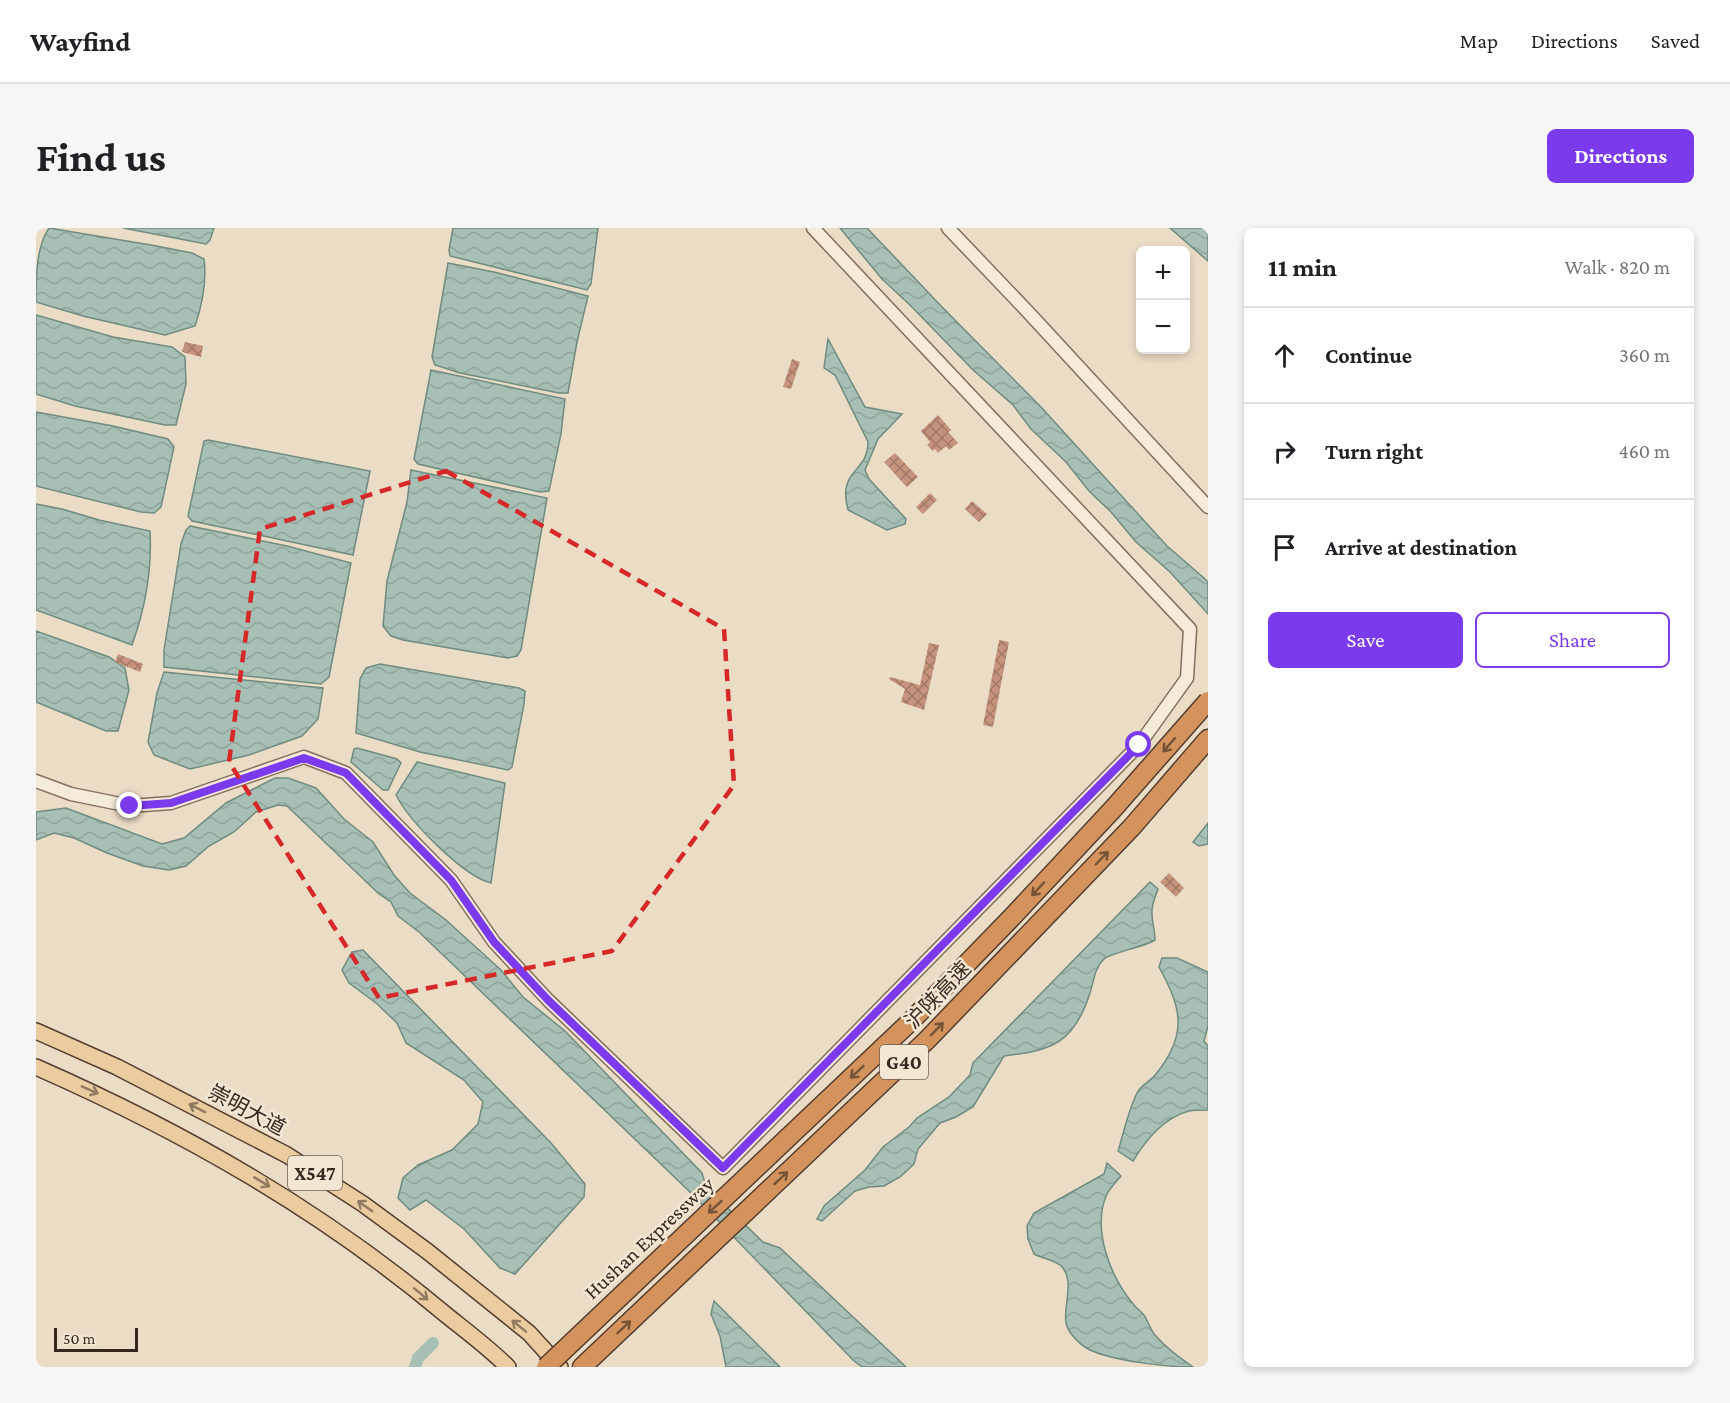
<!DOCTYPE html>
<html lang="en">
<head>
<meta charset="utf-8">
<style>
	:root { --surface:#fff; --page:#f6f6f6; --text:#202124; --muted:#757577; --line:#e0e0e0; --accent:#7c3aed }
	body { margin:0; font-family:"Crimson Pro","Noto Sans SC",serif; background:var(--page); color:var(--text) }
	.controls { position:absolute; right:18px; top:18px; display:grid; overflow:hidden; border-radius:9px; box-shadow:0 3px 9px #0003 }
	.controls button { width:54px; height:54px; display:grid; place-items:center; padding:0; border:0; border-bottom:2px solid var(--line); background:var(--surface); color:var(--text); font:30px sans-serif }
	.scale { position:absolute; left:18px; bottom:15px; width:84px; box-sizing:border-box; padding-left:6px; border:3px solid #36281f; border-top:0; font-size:16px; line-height:21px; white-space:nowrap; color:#36281f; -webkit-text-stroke:4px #f3e7d4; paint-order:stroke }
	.stop { position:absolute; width:18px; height:18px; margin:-14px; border:4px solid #7c3aed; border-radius:50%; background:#fff }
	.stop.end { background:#7c3aed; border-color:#fff; box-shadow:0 2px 6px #0008 }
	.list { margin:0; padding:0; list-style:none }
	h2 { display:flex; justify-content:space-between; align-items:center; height:78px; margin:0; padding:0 24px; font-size:26px }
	h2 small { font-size:20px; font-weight:400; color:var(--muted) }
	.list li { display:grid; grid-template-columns:39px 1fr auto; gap:18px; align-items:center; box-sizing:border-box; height:96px; padding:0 24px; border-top:2px solid var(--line) }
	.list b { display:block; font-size:22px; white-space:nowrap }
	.list em { font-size:20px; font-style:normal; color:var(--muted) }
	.actions { display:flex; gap:12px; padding:18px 24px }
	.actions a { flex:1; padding:14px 0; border:2px solid var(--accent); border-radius:9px; text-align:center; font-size:21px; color:var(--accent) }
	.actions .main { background:var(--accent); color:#fff }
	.icon { flex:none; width:33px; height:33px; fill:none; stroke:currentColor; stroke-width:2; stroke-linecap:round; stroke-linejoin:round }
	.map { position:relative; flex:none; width:1172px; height:1139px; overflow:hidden; border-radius:9px }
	header { display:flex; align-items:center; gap:36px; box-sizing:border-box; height:84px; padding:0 30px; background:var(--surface); border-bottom:2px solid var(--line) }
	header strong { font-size:28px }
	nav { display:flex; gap:33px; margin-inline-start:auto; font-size:21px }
	.intro { display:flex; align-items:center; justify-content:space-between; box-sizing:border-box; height:144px; padding:0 36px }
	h1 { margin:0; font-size:42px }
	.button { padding:15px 27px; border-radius:9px; background:var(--accent); color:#fff; font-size:21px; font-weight:700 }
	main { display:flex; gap:36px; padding:0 36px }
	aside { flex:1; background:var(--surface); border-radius:9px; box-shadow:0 3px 9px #0003 }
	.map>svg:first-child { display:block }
	.water { fill:url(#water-waves); stroke:#6e8c81; stroke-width:1.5 }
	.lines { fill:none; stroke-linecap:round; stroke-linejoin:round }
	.canal { stroke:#a7bfb5; stroke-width:12 }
	.building { fill:url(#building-cross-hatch) }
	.minor-casing { stroke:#856e5d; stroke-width:15 }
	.major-casing { stroke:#533d30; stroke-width:18 }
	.highway-casing { stroke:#533d30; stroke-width:21 }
	.minor { stroke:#f6ead8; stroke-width:12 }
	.major { stroke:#ebcca0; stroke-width:15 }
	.highway { stroke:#d4935c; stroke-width:18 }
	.highway-bridge-casing { stroke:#533d30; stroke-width:21; stroke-linecap:butt }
	.highway-bridge { stroke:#d4935c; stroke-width:18 }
	.oneway { stroke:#755337 }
	.oneway2 { stroke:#907a60 }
	.route { stroke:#7c3aed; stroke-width:8 }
	.marked { fill:none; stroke:#d62828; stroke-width:4.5; stroke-dasharray:12 8; stroke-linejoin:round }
	.labels { text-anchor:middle; stroke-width:5; stroke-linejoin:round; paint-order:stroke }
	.shield { fill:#f3e7d4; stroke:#6f6155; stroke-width:1.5 }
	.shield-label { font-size:20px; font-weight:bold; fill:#36281f }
	.street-label { font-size:21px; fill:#36281f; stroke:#f3e7d4 }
</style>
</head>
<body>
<header>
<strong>Wayfind</strong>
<nav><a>Map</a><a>Directions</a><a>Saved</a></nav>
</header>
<div class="intro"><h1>Find us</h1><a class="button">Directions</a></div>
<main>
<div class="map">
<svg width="1172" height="1139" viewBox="0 0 1172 1139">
	<defs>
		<pattern id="water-waves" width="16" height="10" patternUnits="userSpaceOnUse" patternTransform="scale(1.5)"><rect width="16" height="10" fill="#a7bfb5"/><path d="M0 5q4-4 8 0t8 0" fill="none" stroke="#90a49b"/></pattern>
		<pattern id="building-cross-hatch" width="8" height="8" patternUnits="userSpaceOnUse" patternTransform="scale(1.5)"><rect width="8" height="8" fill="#c6947e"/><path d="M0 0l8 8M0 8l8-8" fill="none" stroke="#a27967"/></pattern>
	</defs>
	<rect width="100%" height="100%" fill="#ebdcc5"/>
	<path class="water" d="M13 0 115 17 156 25 168 31C171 53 166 77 159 98L129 107 47 88 0 74C0 50 0 19 13 0Z
		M87 0H178L174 12 170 16Z
		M417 0H562L555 56 551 62 414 28 413 22Z
		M804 0H831L906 79 1005 179 1131 318 1168 350 1172 354V386L1134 344 1100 314 1075 284 1053 263 1030 234 995 201 977 177 936 141 874 77 846 51Z
		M1134 0H1172V33Z
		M412 35 458 44 552 68 541 114 532 165H523L424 145 399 137 396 129Z
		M0 87 77 109 136 119 149 129 150 156 140 197H129L39 178 0 166Z
		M792 111 829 179 866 186 842 211 829 242 833 251 870 291 869 296 851 302 812 282C801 240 832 246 832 214L799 147 788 140Z
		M395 142 529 171 525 206 513 263 504 264 382 236 378 231Z
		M0 184 77 198 132 211 138 219 125 279 118 285 105 284 0 258Z
		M172 212 334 243 317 327 156 293 152 288 168 213Z
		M375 242 511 270 485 422 481 428 472 430 367 412 355 408 347 398 351 353 371 274Z
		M0 276 26 281 63 292 114 303C116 341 109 381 96 417L0 382Z
		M154 298 251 318 315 335 293 449 285 456 128 439V422L145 316 150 302Z
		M0 403 73 429 89 440 93 462 82 503H70L0 474Z
		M344 436 483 460 489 463 488 476 476 539 472 542 384 524 320 505 324 451 330 440Z
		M128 444 287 460 282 491 266 508 213 527 154 541 118 527 112 514 121 465Z
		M321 520 361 531 365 535 352 562H347L315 534 318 521Z
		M381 534 469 555 455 655C427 648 373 593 360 567Z
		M239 550H252L280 560 308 591 337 614 358 647 374 665 410 692 465 742 487 769 529 803 666 945 670 958 678 967 727 1014 744 1020 870 1139H826L817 1132 655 965 383 704 362 688 355 674 343 666 251 578 242 577 220 584 198 604 173 618 150 638 133 642 107 638 71 625 38 610 18 605 0 612V584L30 580 126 616 148 610 190 575Z
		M1172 595V616L1163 618 1157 614Z
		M1114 654 1122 661C1119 669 1115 678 1116 686 1116 695 1119 702 1119 712 1108 719 1074 725 1068 731 1058 741 1058 753 1054 765 1038 815 1017 822 968 828L937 879 920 889 904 895 882 921 878 936 864 949 848 958 833 959 819 963 786 993 781 991 788 978 829 942 847 919 873 899 881 890 913 869 934 847 937 835Z
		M327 722 515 915 549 956 548 969 479 1046 464 1040 428 1001 390 972 374 982 362 970 367 950 382 937 416 922 442 896 447 874 428 852 370 815 361 795 340 775 313 755 306 742 316 724Z
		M1126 730H1141L1172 744V798L1168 813 1172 818V882C1166 882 1159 882 1153 883 1127 890 1110 912 1097 933L1082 923C1088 904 1092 883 1101 865 1105 857 1115 853 1120 846 1152 806 1146 781 1123 739Z
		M1071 935 1085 948C1080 954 1074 960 1071 966 1055 1001 1075 1050 1098 1077 1101 1081 1105 1083 1108 1087 1112 1093 1114 1101 1119 1107 1130 1120 1143 1129 1157 1139 1130 1139 1078 1133 1054 1122 1044 1117 1032 1105 1030 1095 1027 1078 1040 1050 1024 1037 1017 1032 1006 1030 998 1026L992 1011 991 998 998 985 1068 946Z
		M678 1073 744 1139H690L684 1108 675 1086Z"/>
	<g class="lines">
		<path class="canal" d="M379 1139 382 1130 397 1115"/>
	</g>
	<path class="building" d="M149 114 167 118 165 129 146 124Z
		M756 131 764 134 755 161 747 159Z
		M902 187 915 202 912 204 922 215 913 222 910 218 902 225 899 221 897 223 891 217 894 214 885 203Z
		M859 225 882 249 871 259 848 234Z
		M894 265 901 272 887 286 880 279Z
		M936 273 951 286 943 294 929 281Z
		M963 412 973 414 957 499 947 497Z
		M893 415 903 417 888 482 865 474 869 461 853 451 854 449 884 457Z
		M82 426 107 436 104 444 79 434Z
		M1133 645 1148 660 1140 669 1124 654Z"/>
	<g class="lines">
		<defs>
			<path id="minor" d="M912 0 992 84 1172 279
				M0 553 35 566 94 578 135 575 268 529 310 545 415 652 458 714 512 772 687 940 1103 517 1151 450 1154 401 777 0"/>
			<path id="major" d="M0 803 81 839 251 927 327 976 391 1023 493 1105 524 1139
				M0 839C148 904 285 982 409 1086 430 1103 453 1120 472 1139"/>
			<path id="highway" d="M546 1139 891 812 1096 599 1172 511"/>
		</defs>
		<use href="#minor" class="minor-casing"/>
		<use href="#major" class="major-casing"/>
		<use href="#highway" class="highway-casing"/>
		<use href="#minor" class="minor"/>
		<use href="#major" class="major"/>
		<use href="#highway" class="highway"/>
		<defs>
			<path id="highway-bridge" d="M510 1139 875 793 977 688 1077 581 1172 473"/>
		</defs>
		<use href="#highway-bridge" class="highway-bridge-casing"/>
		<use href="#highway-bridge" class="highway-bridge"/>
	</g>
	<defs><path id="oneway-shaft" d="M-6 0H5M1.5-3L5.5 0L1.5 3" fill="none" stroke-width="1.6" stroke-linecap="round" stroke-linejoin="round" transform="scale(1.5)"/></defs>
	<g class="oneway">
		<use href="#oneway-shaft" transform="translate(1133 517) rotate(131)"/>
		<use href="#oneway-shaft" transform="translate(1066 630) rotate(-46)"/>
		<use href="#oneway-shaft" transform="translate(1002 661) rotate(133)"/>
		<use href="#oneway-shaft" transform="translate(901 801) rotate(-46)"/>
		<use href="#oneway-shaft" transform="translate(821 844) rotate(137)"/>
		<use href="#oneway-shaft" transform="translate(745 950) rotate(-43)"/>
		<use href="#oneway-shaft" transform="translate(679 979) rotate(137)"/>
		<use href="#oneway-shaft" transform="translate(588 1099) rotate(-43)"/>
	</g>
	<g class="oneway2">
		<use href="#oneway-shaft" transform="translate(54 862) rotate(24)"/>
		<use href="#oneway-shaft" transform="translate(161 880) rotate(-153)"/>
		<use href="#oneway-shaft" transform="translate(226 954) rotate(31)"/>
		<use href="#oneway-shaft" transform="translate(329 978) rotate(-145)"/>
		<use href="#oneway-shaft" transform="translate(385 1066) rotate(40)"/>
		<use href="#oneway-shaft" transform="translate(483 1098) rotate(-141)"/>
	</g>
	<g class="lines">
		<path class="route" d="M94 578 135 575 268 530 310 545 415 652 458 714 512 772 687 940 1103 517"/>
	</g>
	<path class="marked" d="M410 243 688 401 698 557 576 723 343 770 193 534 224 301Z"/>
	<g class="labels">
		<g class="shield">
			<rect x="844" y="817" width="48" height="34" rx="4.5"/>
			<rect x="252" y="928" width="54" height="34" rx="4.5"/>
		</g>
		<g class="shield-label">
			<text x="868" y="841">G40</text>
			<text x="279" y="952">X547</text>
		</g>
		<g class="street-label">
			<text transform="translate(902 767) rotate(-46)" y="7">沪陕高速</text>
			<text transform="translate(211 882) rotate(28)" y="7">崇明大道</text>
			<text transform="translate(613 1010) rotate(-43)" y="7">Hushan Expressway</text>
		</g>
	</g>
</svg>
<div class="controls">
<button>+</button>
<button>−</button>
</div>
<div class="scale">50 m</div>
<div class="stop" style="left:1103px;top:517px"></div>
<div class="stop end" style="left:94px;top:578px"></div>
</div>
<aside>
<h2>11 min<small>Walk · 820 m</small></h2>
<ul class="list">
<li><svg class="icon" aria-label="ahead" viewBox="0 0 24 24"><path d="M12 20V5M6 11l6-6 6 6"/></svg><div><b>Continue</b></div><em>360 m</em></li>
<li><svg class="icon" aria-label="right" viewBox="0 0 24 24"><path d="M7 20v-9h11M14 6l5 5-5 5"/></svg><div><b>Turn right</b></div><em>460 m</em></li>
<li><svg class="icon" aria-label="arrive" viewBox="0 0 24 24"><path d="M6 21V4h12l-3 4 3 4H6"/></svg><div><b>Arrive at destination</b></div></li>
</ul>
<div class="actions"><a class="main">Save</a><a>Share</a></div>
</aside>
</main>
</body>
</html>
